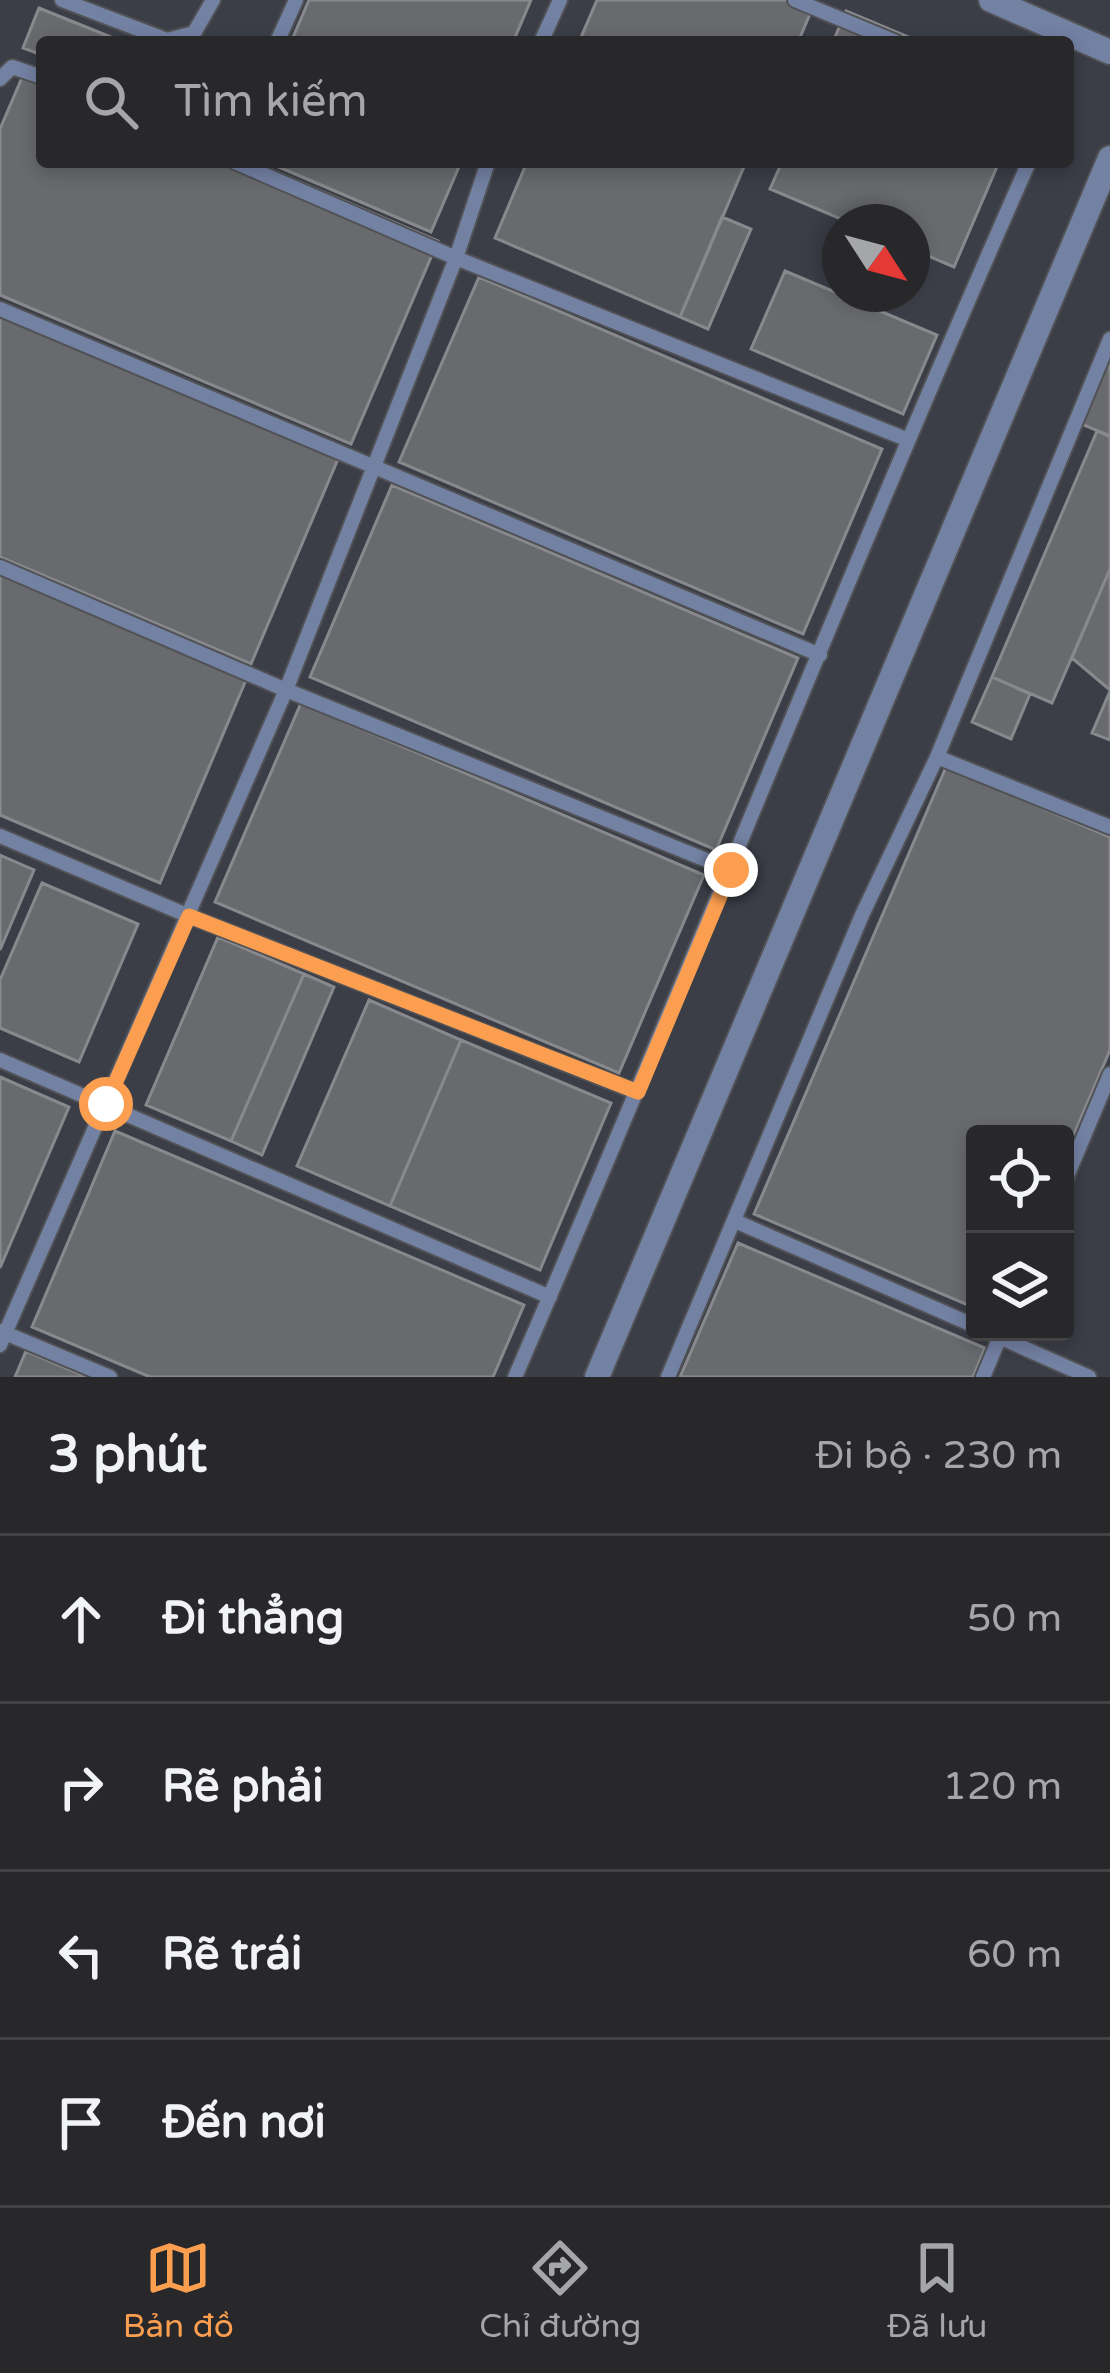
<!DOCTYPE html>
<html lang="vi">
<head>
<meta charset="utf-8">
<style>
	:root { --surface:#28282b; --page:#303033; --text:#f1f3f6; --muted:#a5a6a9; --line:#444447; --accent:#fb9e50 }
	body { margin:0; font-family:"Varela Round",sans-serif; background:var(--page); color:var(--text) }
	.controls { position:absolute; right:36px; bottom:36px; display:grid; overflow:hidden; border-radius:12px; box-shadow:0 6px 18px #0003 }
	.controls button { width:108px; height:108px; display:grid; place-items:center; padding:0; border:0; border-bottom:3px solid var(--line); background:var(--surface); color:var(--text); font:60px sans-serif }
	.compass { position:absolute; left:822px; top:204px; width:108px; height:108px; border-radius:50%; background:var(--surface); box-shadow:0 6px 18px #0003; rotate:126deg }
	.stop { position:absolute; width:36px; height:36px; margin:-27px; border:9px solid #fb9e50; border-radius:50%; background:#fff }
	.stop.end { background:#fb9e50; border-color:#fff; box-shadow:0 3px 12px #0008 }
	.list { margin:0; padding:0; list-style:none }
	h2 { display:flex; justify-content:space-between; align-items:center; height:156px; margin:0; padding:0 48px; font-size:51px }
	h2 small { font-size:39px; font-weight:400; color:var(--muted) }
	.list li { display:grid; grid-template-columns:78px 1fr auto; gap:36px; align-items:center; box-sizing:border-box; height:168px; padding:0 48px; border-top:3px solid var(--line) }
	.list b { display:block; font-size:45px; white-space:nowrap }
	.list em { font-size:39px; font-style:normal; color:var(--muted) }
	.icon { flex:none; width:66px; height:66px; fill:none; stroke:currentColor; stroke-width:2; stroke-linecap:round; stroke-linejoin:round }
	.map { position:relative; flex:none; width:1110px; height:1377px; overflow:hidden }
	.search { position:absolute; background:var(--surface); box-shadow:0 6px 18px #0003; left:36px; right:36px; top:36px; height:132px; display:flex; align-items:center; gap:30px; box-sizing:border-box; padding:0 42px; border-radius:12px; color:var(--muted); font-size:45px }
	.sheet { height:828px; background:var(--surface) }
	nav { display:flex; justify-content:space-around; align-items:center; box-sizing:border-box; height:168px; border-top:3px solid var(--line); background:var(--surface); font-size:33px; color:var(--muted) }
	nav a { display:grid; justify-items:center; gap:6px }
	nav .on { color:var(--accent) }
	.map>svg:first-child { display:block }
	.built { fill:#3b3e47; fill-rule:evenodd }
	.building { fill:#686a6d; stroke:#88898d; stroke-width:3 }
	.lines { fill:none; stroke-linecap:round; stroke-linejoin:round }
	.lane-casing { stroke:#515255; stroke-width:18 }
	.street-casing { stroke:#515255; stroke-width:28 }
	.lane { stroke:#7381a3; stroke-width:14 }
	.street { stroke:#7381a3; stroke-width:24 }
	.route { stroke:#fb9e50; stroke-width:15 }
</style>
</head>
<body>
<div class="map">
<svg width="1110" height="1377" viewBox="0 0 1110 1377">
	<rect width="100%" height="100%" fill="#353639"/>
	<path class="built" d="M0 0H1110V1377H0ZM42 42H1068V162H42ZM840 222H912V294H840ZM975 1134H1065V1332H975Z"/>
	<path class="building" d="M309 0H531L513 42H291Z
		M597 0H816L798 42H579Z
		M39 8 123 42H42V55L23 48Z
		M846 11 920 42H833Z
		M27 66 42 72V162H253L438 241 351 444 0 295V129Z
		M267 162H461L431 232Z
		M527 162H746L680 317 495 238Z
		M782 162H999L954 267 912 249V222H848L770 189Z
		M722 217 751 229 708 329 680 317Z
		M785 271 937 335 903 414 751 349Z
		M479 277 882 449 803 634 399 462Z
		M0 315 338 459 251 664 0 557Z
		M1110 351V436L1079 423Z
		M1097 431 1110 437V569L1052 703 992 677Z
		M392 485 798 658 716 850 310 677Z
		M1110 569V690L1072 658Z
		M0 575 246 680 160 883 0 815Z
		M992 677 1030 694 1011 739 972 722Z
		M1110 691V740L1092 733Z
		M301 703 704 875 619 1073 215 902Z
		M946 767 1110 837V1050L1065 1155V1134H975V1308L754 1214Z
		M0 855 34 870 0 950Z
		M42 883 138 924 79 1062 0 1028V980Z
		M218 937 304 974 231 1141 146 1105Z
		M304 974 334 987 262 1155 231 1141Z
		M369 1000 461 1040 390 1206 297 1166Z
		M461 1040 611 1103 540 1270 390 1206Z
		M0 1077 69 1107 0 1268Z
		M115 1131 524 1305 493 1377H150L32 1327Z
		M738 1243 985 1348 973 1377H680Z
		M26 1351 87 1377H15Z"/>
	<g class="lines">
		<defs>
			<path id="lane" d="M62 0 167 40 194 33 213 0
				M795 0 896 42
				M277 42 296 0
				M541 42 560 0
				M0 79 12 67 42 77
				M235 162 456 258 906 439
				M0 309 820 655
				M0 567 286 690 731 870
				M937 757 1110 827
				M0 836 189 916 637 1092
				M0 1060 550 1297
				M1065 1181 1110 1074
				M735 1221 975 1326
				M0 1331 110 1377
				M988 1332 1089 1377
				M0 1345 286 690 456 258 488 162
				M515 1377C690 973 851 564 1029 162
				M668 1377 862 915 937 757 1110 339
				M983 1377 1002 1332"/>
			<path id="street" d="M991 0 1110 52
				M597 1377 1110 158"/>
		</defs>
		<use href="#lane" class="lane-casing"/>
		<use href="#street" class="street-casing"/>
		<use href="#lane" class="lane"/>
		<use href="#street" class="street"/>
	</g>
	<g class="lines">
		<path class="route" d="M106 1104 189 916 638 1092 731 870"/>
	</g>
</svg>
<div class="controls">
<button><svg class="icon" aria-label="locate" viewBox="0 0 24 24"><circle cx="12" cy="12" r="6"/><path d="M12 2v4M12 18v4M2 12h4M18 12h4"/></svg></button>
<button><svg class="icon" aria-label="layers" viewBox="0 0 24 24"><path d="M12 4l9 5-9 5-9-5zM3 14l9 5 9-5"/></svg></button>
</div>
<svg class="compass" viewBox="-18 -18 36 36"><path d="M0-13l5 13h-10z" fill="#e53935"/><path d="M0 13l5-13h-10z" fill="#a5a6a9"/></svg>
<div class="stop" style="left:106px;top:1104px"></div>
<div class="stop end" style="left:731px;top:870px"></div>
<div class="search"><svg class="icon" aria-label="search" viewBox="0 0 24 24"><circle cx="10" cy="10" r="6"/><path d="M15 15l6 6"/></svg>Tìm kiếm</div>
</div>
<section class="sheet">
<h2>3 phút<small>Đi bộ · 230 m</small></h2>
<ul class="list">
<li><svg class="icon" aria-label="ahead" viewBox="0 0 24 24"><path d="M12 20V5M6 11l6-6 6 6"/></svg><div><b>Đi thẳng</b></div><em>50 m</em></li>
<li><svg class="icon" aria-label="right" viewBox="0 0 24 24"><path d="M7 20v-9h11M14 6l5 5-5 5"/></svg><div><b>Rẽ phải</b></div><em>120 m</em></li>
<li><svg class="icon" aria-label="left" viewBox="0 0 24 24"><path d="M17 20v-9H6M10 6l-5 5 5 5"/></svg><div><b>Rẽ trái</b></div><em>60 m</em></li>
<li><svg class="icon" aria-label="arrive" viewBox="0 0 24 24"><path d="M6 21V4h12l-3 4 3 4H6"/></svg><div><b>Đến nơi</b></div></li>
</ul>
</section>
<nav>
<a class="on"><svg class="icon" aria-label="map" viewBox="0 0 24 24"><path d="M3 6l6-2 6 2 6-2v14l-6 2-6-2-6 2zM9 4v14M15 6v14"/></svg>Bản đồ</a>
<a><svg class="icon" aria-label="directions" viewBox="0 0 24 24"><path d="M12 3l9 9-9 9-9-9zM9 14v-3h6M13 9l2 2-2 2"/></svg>Chỉ đường</a>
<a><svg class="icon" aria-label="saved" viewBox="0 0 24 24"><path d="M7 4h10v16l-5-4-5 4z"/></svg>Đã lưu</a>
</nav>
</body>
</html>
